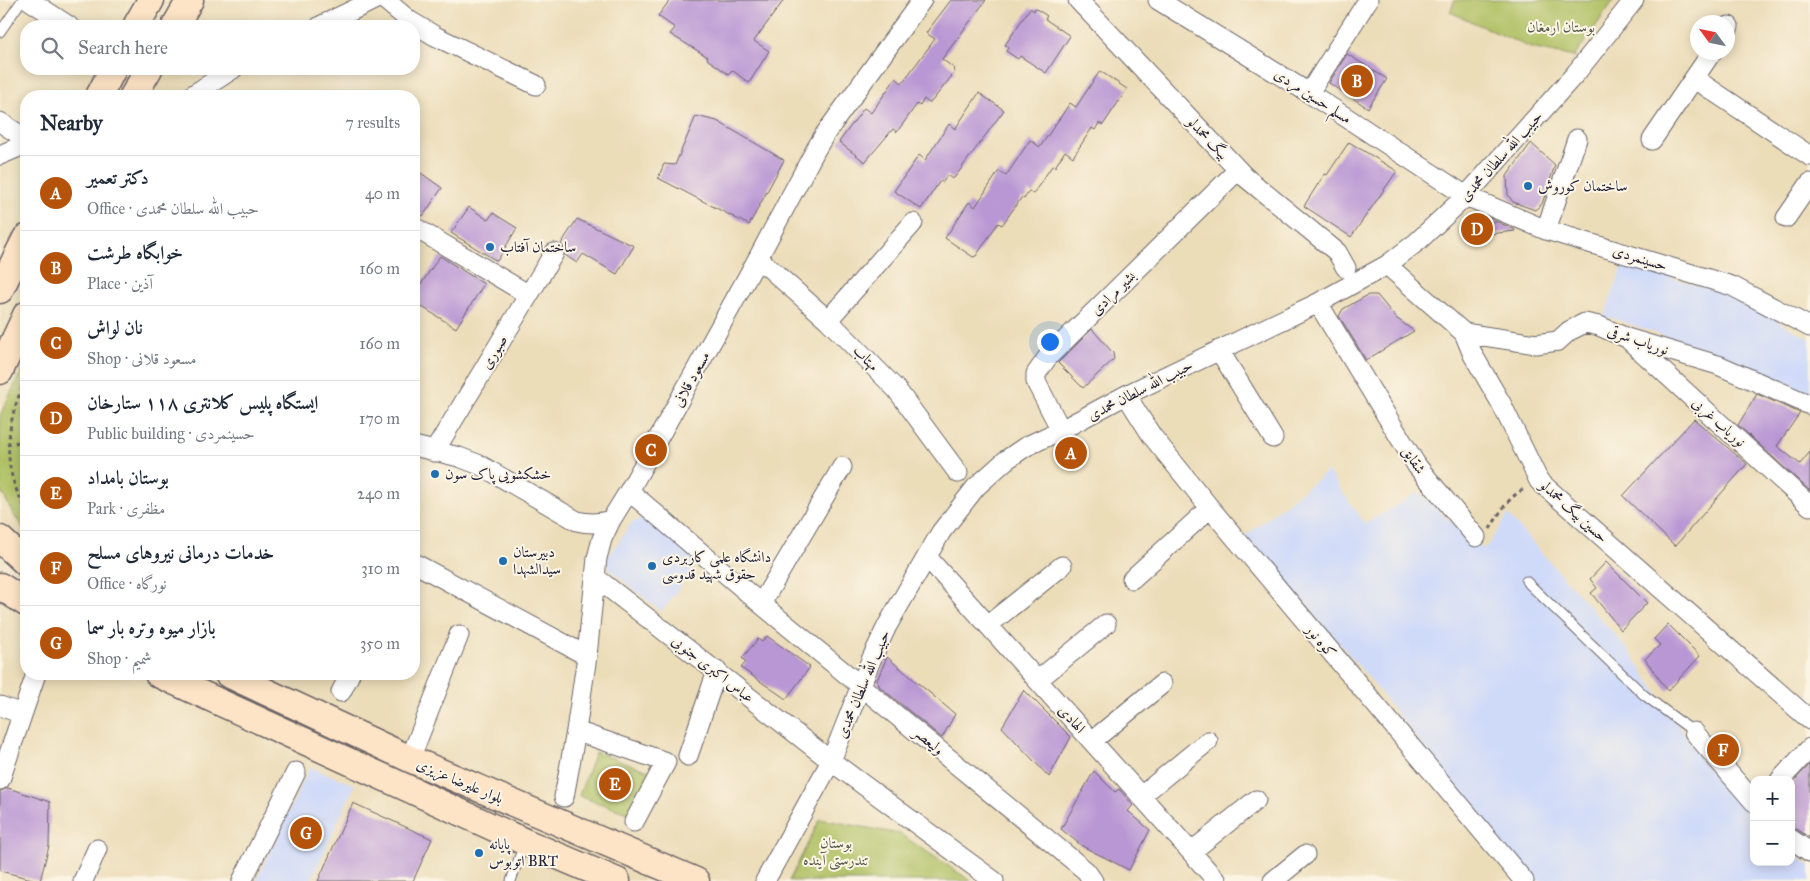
<!DOCTYPE html>
<html lang="en">
<head>
<meta charset="utf-8">
<style>
	:root { --surface:#fff; --page:#f2f2f3; --text:#1f2937; --muted:#747a83; --line:#e0e1e3; --accent:#b45309 }
	body { margin:0; font-family:"IM FELL Great Primer",Amiri,serif; background:var(--page); color:var(--text) }
	.controls { position:absolute; right:15px; bottom:15px; display:grid; overflow:hidden; border-radius:10px; box-shadow:0 2px 12px #0003 }
	.controls button { width:45px; height:45px; display:grid; place-items:center; padding:0; border:0; border-bottom:1px solid var(--line); background:var(--surface); color:var(--text); font:25px sans-serif }
	.compass { position:absolute; left:1690px; top:15px; width:45px; height:45px; border-radius:50%; background:var(--surface); box-shadow:0 2px 12px #0003; rotate:303deg }
	.you { position:absolute; left:1049px; top:341px; width:18px; height:18px; margin:-12px; border:4px solid #fff; border-radius:50%; background:#1a73e8; box-shadow:0 0 0 8px #1a73e833 }
	.badge { display:grid; place-items:center; width:32px; height:32px; border-radius:50%; background:var(--accent); color:#fff; font-size:16px; font-weight:700 }
	.pin { position:absolute; translate:-50% -50%; border:2px solid #fff; box-shadow:0 1px 5px #0006 }
	.list { margin:0; padding:0; list-style:none }
	h2 { display:flex; justify-content:space-between; align-items:center; height:65px; margin:0; padding:0 20px; font-size:21px }
	h2 small { font-size:16px; font-weight:400; color:var(--muted) }
	.list li { display:grid; grid-template-columns:32px 1fr auto; gap:15px; align-items:center; box-sizing:border-box; height:75px; padding:0 20px; border-top:1px solid var(--line) }
	.list b { display:block; font-size:19px; white-space:nowrap }
	.list p { margin:0; font-size:16px; white-space:nowrap; color:var(--muted) }
	.list em { font-size:16px; font-style:normal; color:var(--muted) }
	.icon { flex:none; width:28px; height:28px; fill:none; stroke:currentColor; stroke-width:2; stroke-linecap:round; stroke-linejoin:round }
	.map { position:relative; flex:none; width:1810px; height:881px; overflow:hidden }
	.search { position:absolute; background:var(--surface); box-shadow:0 2px 12px #0003; left:20px; top:20px; width:400px; height:55px; display:flex; align-items:center; gap:12px; box-sizing:border-box; padding:0 18px; border-radius:20px; color:var(--muted); font-size:19px }
	.panel { position:absolute; background:var(--surface); box-shadow:0 2px 12px #0003; left:20px; top:90px; width:400px; height:590px; border-radius:20px }
	.map>svg:first-child { display:block }
	.built { fill:#cfdaf9 }
	.green { fill:#b0c165; stroke:#697250 }
	.building { fill:#b996d4 }
	.lines { fill:none; stroke-linecap:round; stroke-linejoin:round }
	.service-casing { stroke:#696367; stroke-width:11 }
	.minor-casing { stroke:#696367; stroke-width:21 }
	.secondary-casing { stroke:#696367; stroke-width:29 }
	.path { stroke:#696367; stroke-width:3; stroke-dasharray:4 4; stroke-linecap:butt }
	.service { stroke:#fff; stroke-width:9 }
	.minor { stroke:#fff; stroke-width:19 }
	.secondary { stroke:#fee4c6; stroke-width:26 }
	.poi-dot { fill:#1f6fb2; stroke:#fcf5e5; stroke-width:2 }
	.labels { text-anchor:middle; stroke-width:4; stroke-linejoin:round; paint-order:stroke }
	.park-label { font-size:15px; fill:#545a4a; stroke:#fcf5e5 }
	.street-label { font-size:15px; fill:#22223b; stroke:#fcf5e5 }
	.poi-label { font-size:15px; fill:#22223b; stroke:#fcf5e5; text-anchor:start }
</style>
</head>
<body>
<div class="map">
<svg width="1810" height="881" viewBox="0 0 1810 881">
	<rect width="100%" height="100%" fill="#fcf5e5"/>
	<filter id="ink" filterUnits="userSpaceOnUse"><feTurbulence type="fractalNoise" baseFrequency=".02" numOctaves="2"/><feDisplacementMap in="SourceGraphic" scale="10" xChannelSelector="R" yChannelSelector="G"/><feConvolveMatrix kernelMatrix="1 2 1 2 8 2 1 2 1" color-interpolation-filters="sRGB"/></filter>
	<filter id="wash" filterUnits="userSpaceOnUse"><feTurbulence type="fractalNoise" baseFrequency=".0096" numOctaves="4" result="noise"/><feDisplacementMap in="SourceGraphic" scale="20" xChannelSelector="R" yChannelSelector="G"/><feGaussianBlur stdDeviation="1.12" result="paint"/><feColorMatrix in="noise" values="0 0 0 0 0 0 0 0 0 0 0 0 0 0 0 0 0 1.4 0 .05"/><feComposite in="paint" operator="in"/></filter>
	<g filter="url(#wash)">
		<rect width="100%" height="100%" fill="#ecddb9"/>
		<path class="built" d="M1624 263 1732 296 1810 339V394L1752 366 1612 318 1603 319Z
			M1328 471 1365 524 1418 492 1478 545 1485 549 1508 515 1630 652 1705 765 1754 818V862H1791V851L1810 866V881H1531L1526 877 1365 673 1245 536Z
			M648 517 699 561 662 612 610 570 607 559 632 522Z
			M310 767 355 785 311 881H256Z"/>
		<path class="green" d="M1455 0H1614L1574 57 1531 48 1450 12Z
			M26 362V531L15 517 0 489V415Z
			M595 752 652 772 636 816 579 796Z
			M820 819 900 834 971 881H789Z"/>
		<g id="blocks">
			<path class="building" d="M670 0H784L754 41 769 51 749 83 732 70 728 74 707 59 708 57 670 34 675 28 658 16Z
				M951 0H986L942 59 955 69 954 70 955 72 932 101 929 103 924 99 920 106 917 104 897 132 893 129 865 162 839 142 864 108 871 113 896 78 902 83 935 39 926 33Z
				M1030 8 1034 11 1035 8 1047 16 1045 19 1070 36 1046 73 1020 56 1018 59 1006 51 1009 47 1005 45Z
				M1347 54 1387 79 1368 108 1329 83Z
				M1100 71 1127 89 1103 125 1099 123 1095 130 1092 128 1073 157 1065 151 1055 167 1052 166 1033 194 1029 191 1024 199 1022 197 1002 225 998 223 976 256 973 257 945 238 969 202 975 207 999 171 1006 176 1030 140 1040 147 1070 103 1076 107Z
				M979 93 1004 110 955 177 952 179 947 175 943 182 940 181 921 209 894 191 919 155 925 160 949 124 955 129Z
				M696 116 717 121 784 160 749 225 658 178 664 164 675 165Z
				M1349 142 1397 171 1351 237 1304 206 1318 184 1325 174 1327 175Z
				M1531 143 1555 165 1542 204 1535 210 1513 202 1508 195 1507 176Z
				M414 168 442 188 423 216 414 211Z
				M469 207 488 220 493 213 517 228 497 261 451 233Z
				M577 219 634 246 617 274 583 254 577 263 565 255 564 248 561 244Z
				M1495 221 1514 229 1515 231 1464 237 1463 225Z
				M440 256 484 284 456 328 414 302V294Z
				M1368 295H1377L1396 318 1414 331 1366 360 1339 316 1343 309Z
				M1092 329 1113 353 1114 359 1083 388 1058 363Z
				M1757 394 1800 413 1777 446 1800 464 1810 452V491L1738 425Z
				M1694 419 1747 464 1675 546 1623 496Z
				M1606 562 1647 603 1621 630 1591 593 1597 588 1590 579Z
				M1668 624 1700 656 1668 691 1645 659 1660 645 1654 639Z
				M767 636 810 667 786 699 741 668 746 662 742 658 758 639 762 642Z
				M887 657 955 714 942 738 879 686 877 680Z
				M1024 690 1071 737 1049 777 1002 727Z
				M1810 764V838L1791 825V784Z
				M1094 771 1115 792 1119 789 1133 805 1128 811 1150 830 1129 870 1082 846 1061 829Z
				M8 788 50 802 49 846 40 881 0 871V791Z
				M353 803 432 839 413 881H318Z"/>
		</g>
	</g>
	<g filter="url(#ink)">
		<use href="#blocks" fill-opacity="0" stroke="#696367" stroke-width="1"/>
		<g class="lines">
			<defs>
				<path id="service" d="M0 32 22 0
					M1526 581 1644 695 1694 732
					M511 881 524 844"/>
				<path id="minor" d="M29 0 69 26
					M385 0 410 21 435 36 536 85
					M1078 0 1245 177 1337 252 1346 268
					M1158 0 1309 93 1466 196 1546 230 1732 286 1810 327
					M320 26 374 0
					M1728 29 1729 26
					M1695 79 1810 156
					M1309 93 1368 0
					M191 96 233 69
					M0 122 26 139
					M1652 140 1712 52
					M0 155 26 144
					M1786 218 1810 183
					M414 227 529 295
					M1546 230 1577 139
					M758 258 828 320 897 390 958 473
					M1387 265 1464 333 1473 355 1501 403 1539 481 1810 720
					M1318 303 1417 466 1476 537
					M828 320 913 223
					M1464 333 1536 344 1558 341 1569 331 1585 323 1599 326 1627 338 1718 365 1810 405
					M1630 341 1810 506
					M1219 350 1273 438
					M1128 394 1133 406 1152 436 1210 508 1524 881
					M1061 430 1036 382V374L1047 358 1238 170
					M414 446 459 457 480 465 577 521C589 524 599 524 611 520
					M434 452 554 253
					M629 491 761 604 1086 871 1093 881
					M927 557 1217 881
					M414 563 587 656
					M595 577 831 761 994 881
					M1132 579 1210 508
					M761 604 842 467
					M988 625 1062 566
					M1038 680 1106 624
					M341 692 350 674
					M0 706 22 714
					M576 731 666 762 634 822
					M1694 732 1754 802
					M1092 741 1162 684
					M688 756 717 671
					M410 759 459 635
					M0 780 36 674
					M1780 780 1810 748
					M1141 796 1208 741
					M564 797 576 731 587 656 597 558 602 539 611 520 629 491 758 258 816 149 825 134 922 0
					M1791 839 1810 852
					M1191 852 1256 800
					M83 881 97 849
					M242 881 296 772
					M765 881 831 761 871 660 887 626 941 532 976 487 1006 460 1025 447 1061 430 1128 394 1318 303 1387 265 1417 242 1466 196 1576 73 1634 0
					M1273 881 1305 855"/>
				<path id="secondary" d="M136 26 151 0
					M175 26 190 0
					M99 96 113 69
					M133 96 149 69
					M0 290 26 238
					M0 371 26 315
					M0 539 26 563
					M0 586 26 603
					M158 674 525 842 617 881
					M228 674 410 759 696 881"/>
			</defs>
			<use href="#service" class="service-casing"/>
			<use href="#minor" class="minor-casing"/>
			<use href="#secondary" class="secondary-casing"/>
			<path class="path" d="M26 380C6 420 0 469 26 508
				M7 445 26 440
				M1490 529C1499 514 1508 497 1524 489"/>
			<use href="#service" class="service"/>
			<use href="#minor" class="minor"/>
			<use href="#secondary" class="secondary"/>
		</g>
	</g>
	<g class="poi-dot">
		<circle cx="1528" cy="186" r="5"/>
		<circle cx="490" cy="247" r="5"/>
		<circle cx="435" cy="474" r="5"/>
		<circle cx="503" cy="561" r="5"/>
		<circle cx="652" cy="566" r="5"/>
		<circle cx="479" cy="853" r="5"/>
	</g>
	<g class="labels">
		<g class="park-label">
			<text x="1561" y="32">بوستان ارمغان</text>
			<text x="836" y="848">بوستان<tspan x="836" dy="17">تندرستی آینده</tspan></text>
		</g>
		<g class="street-label">
			<text transform="translate(1313 96) rotate(33)" y="5">مسلم حسین مردی</text>
			<text transform="translate(1208 138) rotate(47)" y="5">بیگ محمدلو</text>
			<text transform="translate(1501 156) rotate(-48)" y="5">حبیب الله سلطان محمدی</text>
			<text transform="translate(1640 258) rotate(17)" y="5">حسینمردی</text>
			<text transform="translate(1113 293) rotate(-44)" y="5">بشیر مرادی</text>
			<text transform="translate(1638 340) rotate(19)" y="5">نوریاب شرقی</text>
			<text transform="translate(494 352) rotate(-59)" y="5">صبوری</text>
			<text transform="translate(866 358) rotate(46)" y="5">مهتاب</text>
			<text transform="translate(691 379) rotate(-61)" y="5">مسعود قلانی</text>
			<text transform="translate(1140 390) rotate(-27)" y="5">حبیب الله سلطان محمدی</text>
			<text transform="translate(1719 422) rotate(42)" y="5">نوریاب غربی</text>
			<text transform="translate(1414 460) rotate(56)" y="5">شقایق</text>
			<text transform="translate(1574 511) rotate(42)" y="5">حسین بیگ محمدلو</text>
			<text transform="translate(1321 641) rotate(50)" y="5">کوه نور</text>
			<text transform="translate(713 669) rotate(38)" y="5">عباس اکبری جنوبی</text>
			<text transform="translate(863 684) rotate(-67)" y="5">حبیب الله سلطان محمدی</text>
			<text transform="translate(1072 719) rotate(48)" y="5">الهادی</text>
			<text transform="translate(929 741) rotate(40)" y="5">ولیعصر</text>
			<text transform="translate(460 781) rotate(23)" y="5">بلوار علیرضا عزیزی</text>
		</g>
		<g class="poi-label">
			<text x="1538" y="191">ساختمان کوروش</text>
			<text x="500" y="252">ساختمان آفتاب</text>
			<text x="445" y="479">خشکشویی پاک سون</text>
			<text x="513" y="557">دبيرستان<tspan x="513" dy="17">سیدالشهدا</tspan></text>
			<text x="662" y="562">دانشگاه علمی کاربردی<tspan x="662" dy="17">حقوق شهید قدوسی</tspan></text>
			<text x="489" y="849">پایانه<tspan x="489" dy="17">اتوبوس BRT</tspan></text>
		</g>
	</g>
</svg>
<div class="controls">
<button>+</button>
<button>−</button>
</div>
<svg class="compass" viewBox="-18 -18 36 36"><path d="M0-13l5 13h-10z" fill="#e53935"/><path d="M0 13l5-13h-10z" fill="#747a83"/></svg>
<div class="you"></div>
<div class="pin badge" style="left:1071px;top:453px">A</div>
<div class="pin badge" style="left:1357px;top:81px">B</div>
<div class="pin badge" style="left:651px;top:450px">C</div>
<div class="pin badge" style="left:1477px;top:229px">D</div>
<div class="pin badge" style="left:615px;top:784px">E</div>
<div class="pin badge" style="left:1723px;top:750px">F</div>
<div class="pin badge" style="left:306px;top:833px">G</div>
<div class="search"><svg class="icon" aria-label="search" viewBox="0 0 24 24"><circle cx="10" cy="10" r="6"/><path d="M15 15l6 6"/></svg>Search here</div>
<section class="panel">
<h2>Nearby<small>7 results</small></h2>
<ul class="list">
<li><span class="badge">A</span><div><b>دکتر تعمیر</b><p>Office · حبیب الله سلطان محمدی</p></div><em>40 m</em></li>
<li><span class="badge">B</span><div><b>خوابگاه طرشت</b><p>Place · آذین</p></div><em>160 m</em></li>
<li><span class="badge">C</span><div><b>نان لواش</b><p>Shop · مسعود قلانی</p></div><em>160 m</em></li>
<li><span class="badge">D</span><div><b>ایستگاه پلیس کلانتری ۱۱۸ ستارخان</b><p>Public building · حسینمردی</p></div><em>170 m</em></li>
<li><span class="badge">E</span><div><b>بوستان بامداد</b><p>Park · مظفری</p></div><em>240 m</em></li>
<li><span class="badge">F</span><div><b>خدمات درمانی نیروهای مسلح</b><p>Office · نورگاه</p></div><em>310 m</em></li>
<li><span class="badge">G</span><div><b>بازار میوه وتره بار سما</b><p>Shop · شمیم</p></div><em>350 m</em></li>
</ul>
</section>
</div>
</body>
</html>
